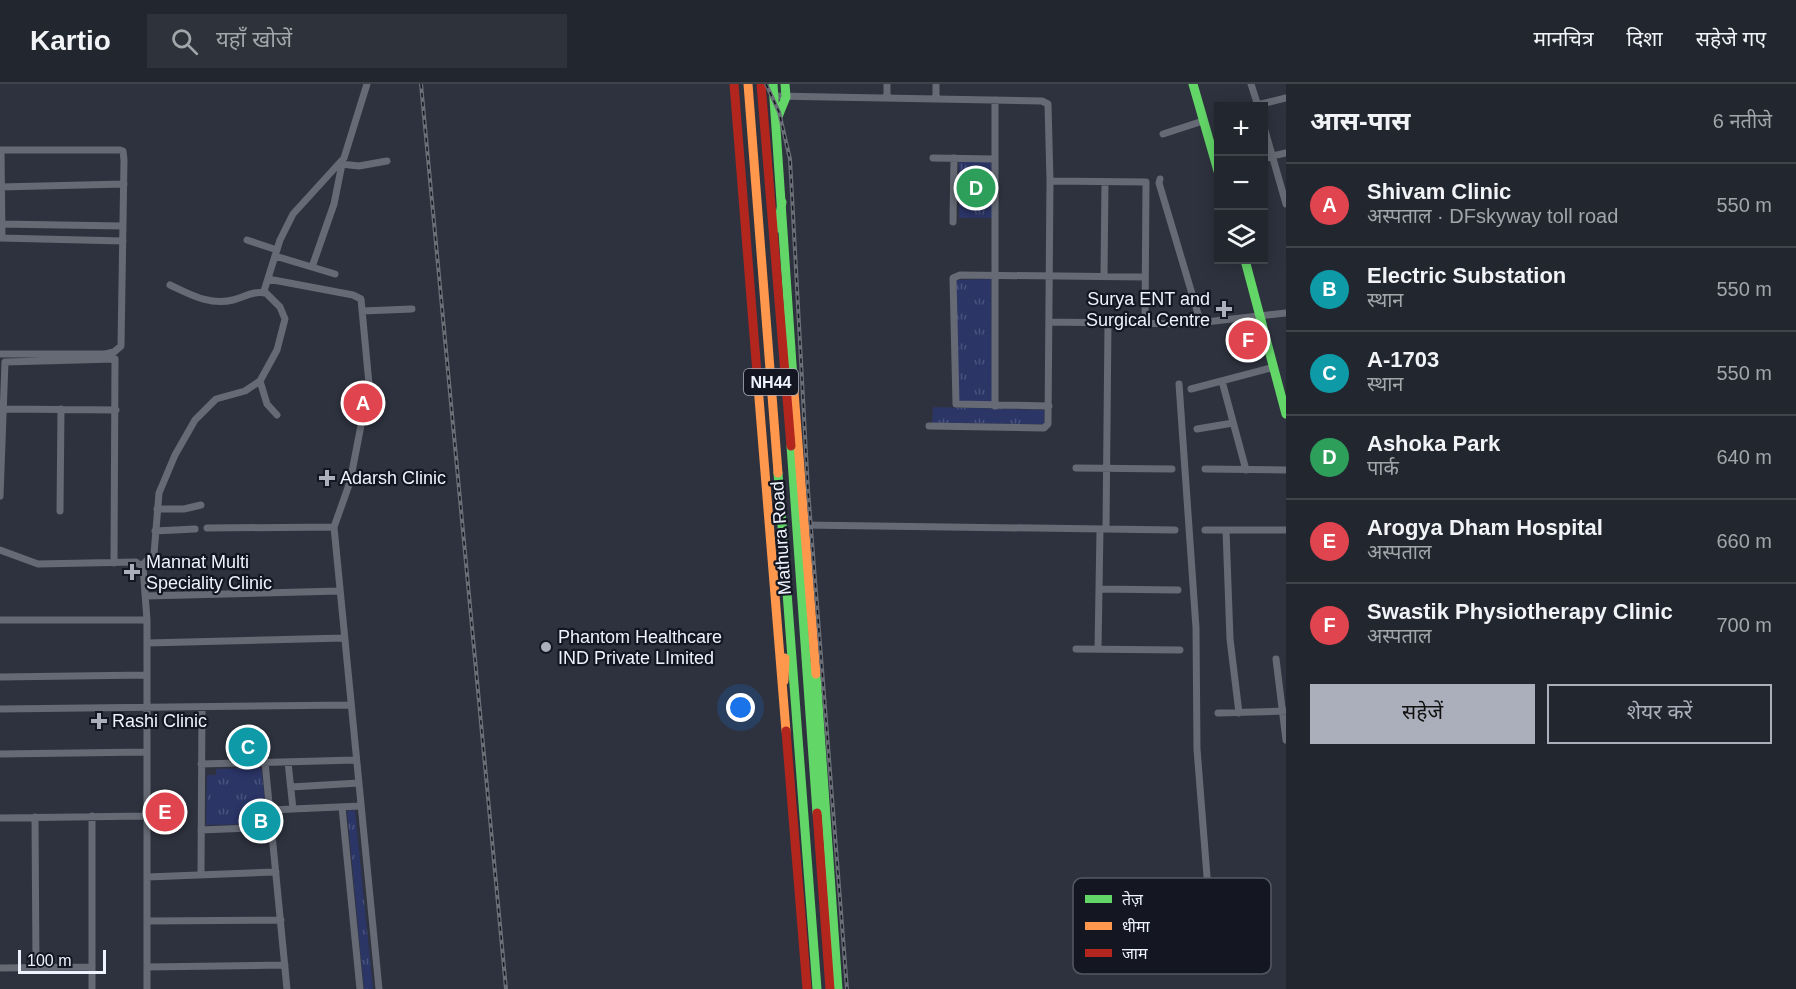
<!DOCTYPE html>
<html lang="hi">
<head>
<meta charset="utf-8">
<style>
	:root { --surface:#22262e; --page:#2e323a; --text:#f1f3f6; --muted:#a2a5aa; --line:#3f434a; --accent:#abafbb }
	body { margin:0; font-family:Helvetica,"Noto Sans Devanagari",sans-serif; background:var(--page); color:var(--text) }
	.controls { position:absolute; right:18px; top:18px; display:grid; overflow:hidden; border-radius:0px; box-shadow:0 3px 15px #0003 }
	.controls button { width:54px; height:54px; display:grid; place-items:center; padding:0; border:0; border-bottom:2px solid var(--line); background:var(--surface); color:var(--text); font:30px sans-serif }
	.scale { position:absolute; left:18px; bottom:15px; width:88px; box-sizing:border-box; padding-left:6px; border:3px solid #eef2fe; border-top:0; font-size:16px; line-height:21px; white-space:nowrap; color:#eef2fe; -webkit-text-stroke:4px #141721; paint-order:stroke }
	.you { position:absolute; left:741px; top:624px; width:21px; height:21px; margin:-15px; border:4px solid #fff; border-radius:50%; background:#1a73e8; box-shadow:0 0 0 9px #1a73e833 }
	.badge { display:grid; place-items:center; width:39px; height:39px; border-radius:50%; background:var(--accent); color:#fff; font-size:20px; font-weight:700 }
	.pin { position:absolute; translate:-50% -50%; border:3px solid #fff; box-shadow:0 2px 6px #0006 }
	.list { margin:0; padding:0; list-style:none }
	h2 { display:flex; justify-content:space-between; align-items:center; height:78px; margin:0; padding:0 24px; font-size:26px }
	h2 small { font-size:20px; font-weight:400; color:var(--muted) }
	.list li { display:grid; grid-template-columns:39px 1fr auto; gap:18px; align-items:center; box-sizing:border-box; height:84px; padding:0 24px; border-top:2px solid var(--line) }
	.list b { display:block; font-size:22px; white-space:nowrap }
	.list p { margin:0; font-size:20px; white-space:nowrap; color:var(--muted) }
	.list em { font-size:20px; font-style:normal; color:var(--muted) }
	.actions { display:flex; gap:12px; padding:18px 24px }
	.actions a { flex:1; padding:14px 0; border:2px solid var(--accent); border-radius:0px; text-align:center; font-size:21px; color:var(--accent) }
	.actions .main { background:var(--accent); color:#111 }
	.icon { flex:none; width:33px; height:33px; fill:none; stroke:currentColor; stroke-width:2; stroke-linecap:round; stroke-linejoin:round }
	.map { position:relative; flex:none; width:1286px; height:905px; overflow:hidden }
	header { display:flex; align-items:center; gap:36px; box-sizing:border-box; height:84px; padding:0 30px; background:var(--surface); border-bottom:2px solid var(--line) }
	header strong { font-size:28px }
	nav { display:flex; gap:33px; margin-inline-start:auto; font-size:21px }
	.search { width:420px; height:54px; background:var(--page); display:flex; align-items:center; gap:15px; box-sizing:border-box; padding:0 21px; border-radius:0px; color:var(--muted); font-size:22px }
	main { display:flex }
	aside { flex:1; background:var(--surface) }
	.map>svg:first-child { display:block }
	.park { fill:url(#park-tufts) }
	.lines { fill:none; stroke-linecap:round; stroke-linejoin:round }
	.street { stroke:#666a74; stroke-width:7 }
	.fast { stroke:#63d668; stroke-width:9 }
	.slow { stroke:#ff974d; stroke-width:9 }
	.jam { stroke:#b3261e; stroke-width:9 }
	.rail-casing { stroke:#6a6e76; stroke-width:4 }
	.rail { stroke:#141721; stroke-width:1.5; stroke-dasharray:4.5; stroke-linecap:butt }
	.poi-dot { fill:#abafbb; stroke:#141721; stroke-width:2 }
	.labels { text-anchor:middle; stroke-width:4.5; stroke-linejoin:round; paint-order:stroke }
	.shield { fill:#141721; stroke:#adb0bc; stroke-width:1.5 }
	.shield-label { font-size:16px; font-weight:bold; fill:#eef2fe }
	.poi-label { font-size:18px; fill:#eef2fe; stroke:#141721; text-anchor:start }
	.street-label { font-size:18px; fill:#eef2fe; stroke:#141721 }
	.key { fill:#141721; stroke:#555963; stroke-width:1.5 }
	.key-label { font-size:16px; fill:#eef2fe }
</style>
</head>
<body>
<header>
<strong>Kartio</strong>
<div class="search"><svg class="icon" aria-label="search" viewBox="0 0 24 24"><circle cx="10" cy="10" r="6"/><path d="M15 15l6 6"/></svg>यहाँ खोजें</div>
<nav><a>मानचित्र</a><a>दिशा</a><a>सहेजे गए</a></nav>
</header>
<main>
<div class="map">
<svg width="1286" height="905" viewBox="0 0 1286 905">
	<defs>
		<pattern id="park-tufts" width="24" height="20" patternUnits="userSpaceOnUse" patternTransform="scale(1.5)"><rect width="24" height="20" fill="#2b3566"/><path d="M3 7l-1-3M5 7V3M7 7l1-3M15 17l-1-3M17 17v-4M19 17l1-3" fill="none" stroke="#4a537d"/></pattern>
	</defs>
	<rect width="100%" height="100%" fill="#2e323e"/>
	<path class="park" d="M959 77H991L993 134H959Z
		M991 195 992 317 957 318 956 196Z
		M933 323 1044 326V340L932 339Z
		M261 684 267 732 255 733V740L206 741 207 691H216V685Z
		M355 726 373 905H364L347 727Z"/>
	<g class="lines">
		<path class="street" d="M1251 0 1258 22
			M774 12 1042 17 1048 20 1050 97 1048 340 1044 344 929 342
			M887 14V0
			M936 15V0
			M1257 21 1286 14
			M1264 43 1286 120
			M1163 50 1203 37
			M0 66H120L123 67 124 76 121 262 114 268 105 270H0
			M1 66 2 154
			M933 74 995 75
			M1264 74 1286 69
			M341 80 359 82 387 77
			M1160 95 1159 99 1201 240
			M1050 97 1146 98 1145 238
			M0 103 124 100
			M953 138 954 74
			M0 140 123 142
			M0 154 123 157
			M247 156 277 166
			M275 172 335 190
			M312 183 334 120 342 80
			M1104 192 1105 98
			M268 195 353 211 361 215 369 300 350 398 334 443 379 905
			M170 201C190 210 209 222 233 216 245 213 252 207 265 209
			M362 227 412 225
			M1050 238 1188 240 1286 229
			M260 297 267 320 277 331
			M1222 297 1246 386
			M1179 300 1196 544 1197 665 1208 805
			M1191 305 1274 283
			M995 322V16
			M1049 322 956 320 953 194 960 191 1145 193
			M4 325 116 326
			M1197 345 1233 339
			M1076 384 1172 385
			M1205 385 1286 386
			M0 412 5 278 115 275 114 479
			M157 425H184L201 421
			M60 427 61 325
			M804 441 1175 446
			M207 444 334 443
			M1106 445 1108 239
			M1205 446H1286
			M1226 446 1230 555 1239 629
			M155 447 195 445
			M0 466 38 480 136 478 143 483 147 536V905
			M142 481 154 470 159 409 175 371 195 336 216 315 245 307 260 297 277 266 285 235 280 223 264 207 280 156 293 130 344 74 367 0
			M1099 505 1178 506
			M146 512 340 507
			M0 536H147
			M147 559 344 554
			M1076 565 1180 566
			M1098 565 1100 445
			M1276 575 1286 656
			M0 593 147 591
			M0 625 351 621
			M1218 629 1286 627
			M0 670 147 668
			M265 678 287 905
			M288 678 293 725
			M201 680 356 676
			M291 703 359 699
			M342 723 360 905
			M270 726 361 722
			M92 732V905
			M35 733 36 883
			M0 734 147 732
			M201 746 272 743
			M201 791 202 623
			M147 793 276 788
			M147 837 281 836
			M147 883 285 881
			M0 884 92 883"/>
		<path class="fast" d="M773 0 793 295
			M1193 0 1218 87
			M777 35 786 13 785 0
			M778 144 782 118
			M1245 176 1286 330
			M791 362 817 729
			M778 389 817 905
			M813 583 818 603
			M816 590 838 905"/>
		<path class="slow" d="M748 0 778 389
			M793 295 816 590
			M758 302 786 647
			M784 597 785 574"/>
		<path class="jam" d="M734 0 758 302
			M761 0 791 362
			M786 647 807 905
			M817 729 830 905"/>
		<defs>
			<path id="rail" d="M421 0 506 905
				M766 0 779 28 790 75 808 406 847 905"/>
		</defs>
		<use href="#rail" class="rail-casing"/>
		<use href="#rail" class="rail"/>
	</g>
	<g class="poi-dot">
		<path d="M1221 216h6v6h6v6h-6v6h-6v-6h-6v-6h6z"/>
		<path d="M324 385h6v6h6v6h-6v6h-6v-6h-6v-6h6z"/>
		<path d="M129 479h6v6h6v6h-6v6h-6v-6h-6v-6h6z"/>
		<circle cx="546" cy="563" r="6"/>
		<path d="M96 628h6v6h6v6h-6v6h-6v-6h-6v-6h6z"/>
	</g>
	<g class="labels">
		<rect class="shield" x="744" y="285" width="54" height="26" rx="4.5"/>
		<g class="shield-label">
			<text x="771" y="304">NH44</text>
		</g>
		<g class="poi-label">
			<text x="1210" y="221" text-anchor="end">Surya ENT and<tspan x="1210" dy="21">Surgical Centre</tspan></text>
			<text x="340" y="400">Adarsh Clinic</text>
			<text x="146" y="484">Mannat Multi<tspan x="146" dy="21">Speciality Clinic</tspan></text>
			<text x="558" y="559">Phantom Healthcare<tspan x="558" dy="21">IND Private LImited</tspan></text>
			<text x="112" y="643">Rashi Clinic</text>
		</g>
		<g class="street-label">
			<text transform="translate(781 454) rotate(-94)" y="6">Mathura Road</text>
		</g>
	</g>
	<rect x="1073" y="794" width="198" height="96" rx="9" class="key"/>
	<rect x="1085" y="811" width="27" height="8" fill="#63d668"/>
	<rect x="1085" y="838" width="27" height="8" fill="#ff974d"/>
	<rect x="1085" y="865" width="27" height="8" fill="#b3261e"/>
	<g class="key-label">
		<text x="1122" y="821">तेज़</text>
		<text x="1122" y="848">धीमा</text>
		<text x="1122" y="875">जाम</text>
	</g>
</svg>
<div class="controls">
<button>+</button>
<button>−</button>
<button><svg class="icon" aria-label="layers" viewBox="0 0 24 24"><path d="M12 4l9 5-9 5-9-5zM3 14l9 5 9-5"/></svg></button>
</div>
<div class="scale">100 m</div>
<div class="you"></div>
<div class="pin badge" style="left:363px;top:319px;background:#e0444e">A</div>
<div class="pin badge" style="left:261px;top:737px;background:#0f9aa8">B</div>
<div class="pin badge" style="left:248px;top:663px;background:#0f9aa8">C</div>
<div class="pin badge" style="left:976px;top:104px;background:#2e9e5b">D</div>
<div class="pin badge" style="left:165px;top:728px;background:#e0444e">E</div>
<div class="pin badge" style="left:1248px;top:256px;background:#e0444e">F</div>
</div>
<aside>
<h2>आस-पास<small>6 नतीजे</small></h2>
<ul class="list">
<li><span class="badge" style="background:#e0444e">A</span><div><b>Shivam Clinic</b><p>अस्पताल · DFskyway toll road</p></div><em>550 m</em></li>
<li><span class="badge" style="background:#0f9aa8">B</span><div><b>Electric Substation</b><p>स्थान</p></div><em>550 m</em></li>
<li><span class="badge" style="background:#0f9aa8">C</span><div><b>A-1703</b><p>स्थान</p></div><em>550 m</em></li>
<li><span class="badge" style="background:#2e9e5b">D</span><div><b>Ashoka Park</b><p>पार्क</p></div><em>640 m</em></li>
<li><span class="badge" style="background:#e0444e">E</span><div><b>Arogya Dham Hospital</b><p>अस्पताल</p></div><em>660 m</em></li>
<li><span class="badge" style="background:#e0444e">F</span><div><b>Swastik Physiotherapy Clinic</b><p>अस्पताल</p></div><em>700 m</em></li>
</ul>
<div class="actions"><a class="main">सहेजें</a><a>शेयर करें</a></div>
</aside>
</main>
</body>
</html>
